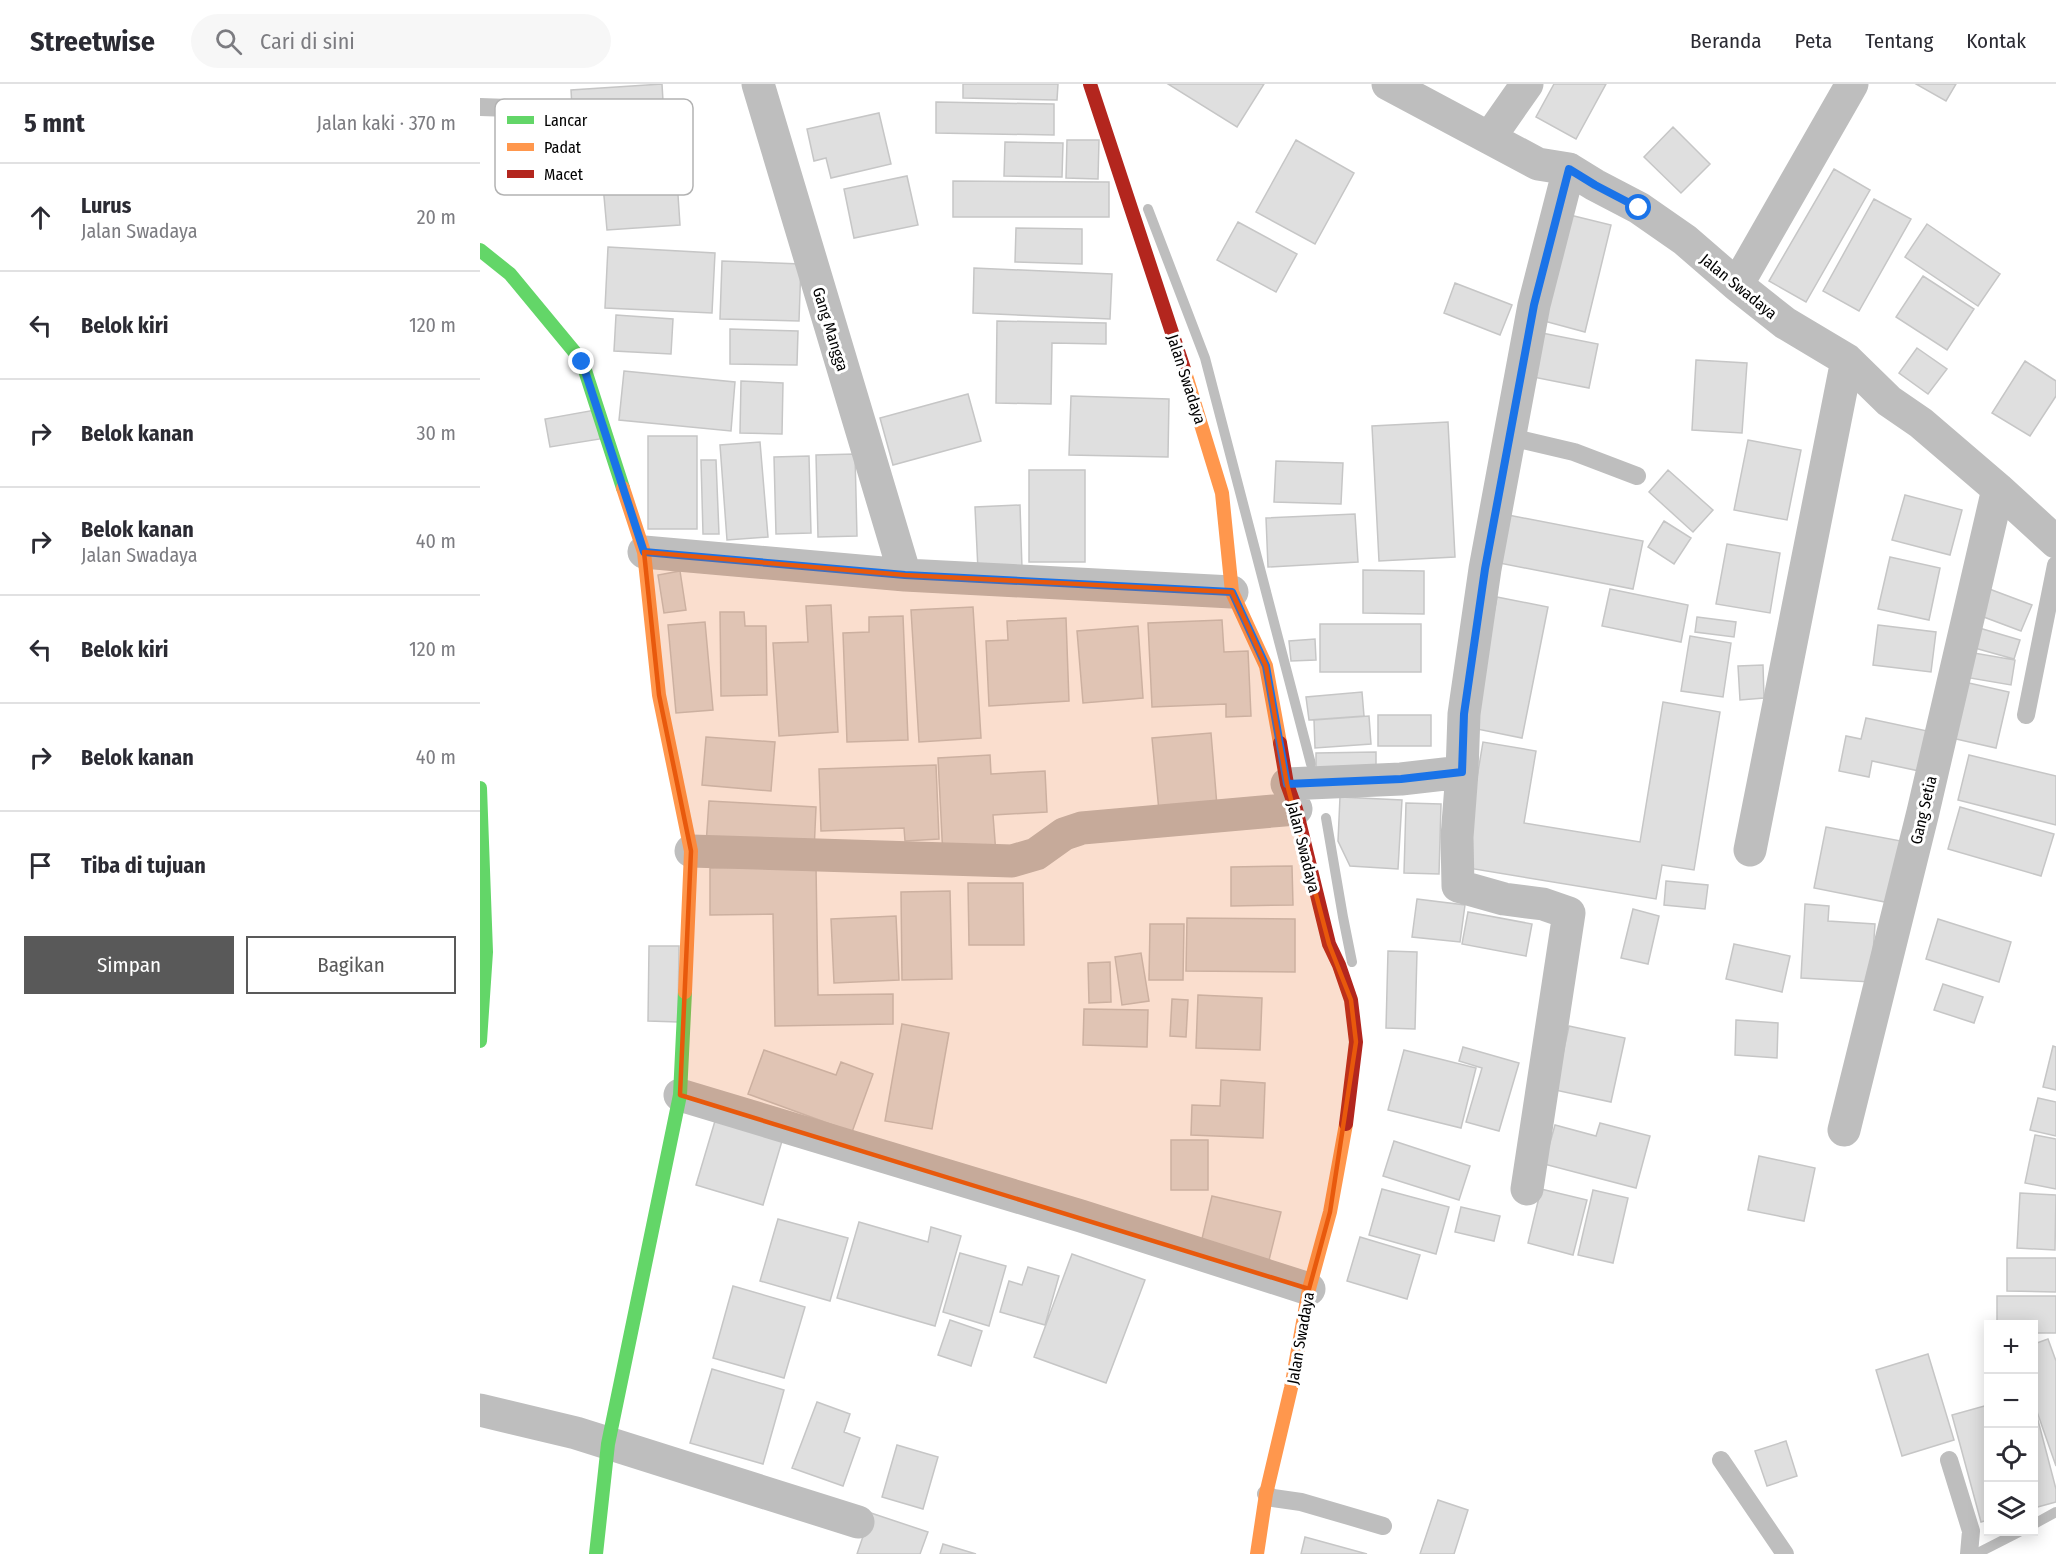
<!DOCTYPE html>
<html lang="id">
<head>
<meta charset="utf-8">
<style>
	:root { --surface:#fff; --page:#f7f7f7; --text:#2b2b33; --muted:#7c7c81; --line:#e1e1e2; --accent:#595959 }
	body { margin:0; font-family:"Fira Sans Condensed",sans-serif; background:var(--page); color:var(--text) }
	.controls { position:absolute; right:18px; bottom:18px; display:grid; overflow:hidden; border-radius:0px; box-shadow:0 3px 15px #0003 }
	.controls button { width:54px; height:54px; display:grid; place-items:center; padding:0; border:0; border-bottom:2px solid var(--line); background:var(--surface); color:var(--text); font:30px sans-serif }
	.stop { position:absolute; width:18px; height:18px; margin:-14px; border:4px solid #1a73e8; border-radius:50%; background:#fff }
	.stop.end { background:#1a73e8; border-color:#fff; box-shadow:0 2px 6px #0008 }
	.list { margin:0; padding:0; list-style:none }
	h2 { display:flex; justify-content:space-between; align-items:center; height:78px; margin:0; padding:0 24px; font-size:26px }
	h2 small { font-size:20px; font-weight:400; color:var(--muted) }
	.list li { display:grid; grid-template-columns:39px 1fr auto; gap:18px; align-items:center; box-sizing:border-box; height:108px; padding:0 24px; border-top:2px solid var(--line) }
	.list b { display:block; font-size:22px; white-space:nowrap }
	.list p { margin:0; font-size:20px; white-space:nowrap; color:var(--muted) }
	.list em { font-size:20px; font-style:normal; color:var(--muted) }
	.actions { display:flex; gap:12px; padding:18px 24px }
	.actions a { flex:1; padding:14px 0; border:2px solid var(--accent); border-radius:0px; text-align:center; font-size:21px; color:var(--accent) }
	.actions .main { background:var(--accent); color:#fff }
	.icon { flex:none; width:33px; height:33px; fill:none; stroke:currentColor; stroke-width:2; stroke-linecap:round; stroke-linejoin:round }
	.map { position:relative; flex:none; width:1576px; height:1470px; overflow:hidden }
	header { display:flex; align-items:center; gap:36px; box-sizing:border-box; height:84px; padding:0 30px; background:var(--surface); border-bottom:2px solid var(--line) }
	header strong { font-size:28px }
	nav { display:flex; gap:33px; margin-inline-start:auto; font-size:21px }
	.search { width:420px; height:54px; background:var(--page); display:flex; align-items:center; gap:15px; box-sizing:border-box; padding:0 21px; border-radius:33px; color:var(--muted); font-size:22px }
	main { display:flex }
	aside { flex:1; background:var(--surface) }
	.map>svg:first-child { display:block }
	.lines { fill:none; stroke-linecap:round; stroke-linejoin:round }
	.stream { stroke:#bebebe; stroke-width:10 }
	.building { fill:#dfdfdf; stroke:#c6c6c6; stroke-width:1.5 }
	.lane { stroke:#bebebe; stroke-width:18 }
	.street { stroke:#bebebe; stroke-width:33 }
	.fast { stroke:#63d668; stroke-width:14 }
	.slow { stroke:#ff974d; stroke-width:14 }
	.jam { stroke:#b3261e; stroke-width:14 }
	.route { stroke:#1a73e8; stroke-width:8 }
	.marked { fill:#e8590c; fill-opacity:0.2; stroke:#e8590c; stroke-width:4.5; stroke-linejoin:round }
	.labels { text-anchor:middle; stroke-width:6; stroke-linejoin:round; paint-order:stroke }
	.street-label { font-size:16px; fill:#000; stroke:#fff }
	.key { fill:#fff; stroke:#b2b2b2; stroke-width:1.5 }
	.key-label { font-size:16px; fill:#000 }
</style>
</head>
<body>
<header>
<strong>Streetwise</strong>
<div class="search"><svg class="icon" aria-label="search" viewBox="0 0 24 24"><circle cx="10" cy="10" r="6"/><path d="M15 15l6 6"/></svg>Cari di sini</div>
<nav><a>Beranda</a><a>Peta</a><a>Tentang</a><a>Kontak</a></nav>
</header>
<main>
<aside>
<h2>5 mnt<small>Jalan kaki · 370 m</small></h2>
<ul class="list">
<li><svg class="icon" aria-label="ahead" viewBox="0 0 24 24"><path d="M12 20V5M6 11l6-6 6 6"/></svg><div><b>Lurus</b><p>Jalan Swadaya</p></div><em>20 m</em></li>
<li><svg class="icon" aria-label="left" viewBox="0 0 24 24"><path d="M17 20v-9H6M10 6l-5 5 5 5"/></svg><div><b>Belok kiri</b></div><em>120 m</em></li>
<li><svg class="icon" aria-label="right" viewBox="0 0 24 24"><path d="M7 20v-9h11M14 6l5 5-5 5"/></svg><div><b>Belok kanan</b></div><em>30 m</em></li>
<li><svg class="icon" aria-label="right" viewBox="0 0 24 24"><path d="M7 20v-9h11M14 6l5 5-5 5"/></svg><div><b>Belok kanan</b><p>Jalan Swadaya</p></div><em>40 m</em></li>
<li><svg class="icon" aria-label="left" viewBox="0 0 24 24"><path d="M17 20v-9H6M10 6l-5 5 5 5"/></svg><div><b>Belok kiri</b></div><em>120 m</em></li>
<li><svg class="icon" aria-label="right" viewBox="0 0 24 24"><path d="M7 20v-9h11M14 6l5 5-5 5"/></svg><div><b>Belok kanan</b></div><em>40 m</em></li>
<li><svg class="icon" aria-label="arrive" viewBox="0 0 24 24"><path d="M6 21V4h12l-3 4 3 4H6"/></svg><div><b>Tiba di tujuan</b></div></li>
</ul>
<div class="actions"><a class="main">Simpan</a><a>Bagikan</a></div>
</aside>
<div class="map">
<svg width="1576" height="1470" viewBox="0 0 1576 1470">
	<rect width="100%" height="100%" fill="#fff"/>
	<g class="lines">
		<path class="stream" d="M668 125 725 274 831 680
			M846 734 863 833 872 878
			M1554 1440 1576 1428
			M1496 1470 1539 1448"/>
	</g>
	<path class="building" d="M182 0 184 34 93 40 91 6Z
		M483 0H578L577 16 483 14Z
		M688 0H784L757 43Z
		M1074 0H1126L1096 55 1056 33Z
		M1436 0H1476L1466 17Z
		M456 18 574 20V51L456 49Z
		M399 29 411 80 351 94 346 74 334 77 327 45Z
		M1193 43 1230 80 1201 109 1164 73Z
		M587 56H619L618 95 586 94Z
		M816 56 874 89 835 160 776 128Z
		M525 58 583 59 582 93 524 92Z
		M1354 85 1390 106 1326 218 1289 197Z
		M427 92 438 141 374 154 364 105Z
		M197 96 200 141 127 146 123 101Z
		M473 97 629 98V133H473Z
		M1394 115 1431 135 1379 227 1343 207Z
		M1090 131 1131 141 1105 248 1064 237Z
		M758 138 817 170 796 208 737 176Z
		M1447 140 1520 190 1498 222 1425 173Z
		M536 144 602 145V180L535 178Z
		M128 163 235 169 232 229 125 224Z
		M242 177 321 180 319 237 240 235Z
		M494 184 632 190 630 235 493 229Z
		M1443 192 1494 225 1467 266 1416 233Z
		M975 199 1032 221 1020 251 964 229Z
		M136 231 193 235 191 270 134 267Z
		M517 237 626 239V260L572 259 571 320 516 319Z
		M250 245 318 247 317 281 250 280Z
		M1062 249 1118 260 1109 304 1053 293Z
		M1437 264 1467 285 1448 310 1419 289Z
		M1216 276 1267 279 1262 349 1212 346Z
		M1545 277 1576 297V312L1550 352 1512 329Z
		M144 287 255 298 251 347 139 336Z
		M261 297 303 299 302 350 260 349Z
		M488 310 501 357 413 381 400 334Z
		M591 312 689 315 688 373 589 371Z
		M115 326 120 355 70 363 65 335Z
		M968 338 975 473 899 477 892 342Z
		M168 352H217V445H168Z
		M1268 356 1321 366 1307 436 1254 426Z
		M280 358 288 453 247 456 240 361Z
		M375 370 377 452 338 453 336 371Z
		M329 372 331 449 296 450 294 373Z
		M221 376H236L239 450H223Z
		M796 377 863 379 861 420 794 418Z
		M549 386H605V478H549Z
		M1188 386 1233 426 1213 448 1169 408Z
		M1425 411 1482 426 1470 471 1412 456Z
		M540 421 542 484 498 486 495 423Z
		M875 430 878 478 788 483 786 434Z
		M1023 430 1163 457 1153 505 1014 478Z
		M1184 437 1211 454 1194 480 1168 463Z
		M1247 460 1300 469 1290 529 1236 520Z
		M1410 473 1460 484 1449 536 1398 525Z
		M883 486 944 487V530L883 529Z
		M200 487 206 526 184 529 178 491Z
		M1504 503 1552 521 1541 547 1493 529Z
		M1130 505 1208 521 1201 558 1122 542Z
		M1017 513 1068 523 1042 654 992 644Z
		M351 521 358 648 299 652 293 559 328 558 326 522Z
		M493 523 501 654 439 658 431 526Z
		M240 528H264L265 542H286L287 611 241 612Z
		M423 532 428 656 367 658 363 549 389 548V533Z
		M1217 533 1256 538 1254 553 1215 548Z
		M586 534 589 617 509 622 506 557 528 556 527 537Z
		M742 536 744 568 768 567 771 632 746 633V620L672 623 668 539Z
		M225 538 233 626 196 629 188 541Z
		M840 540H941V588H840Z
		M1398 541 1456 548 1451 588 1393 581Z
		M658 542 663 614 603 619 597 547Z
		M1496 543 1540 556 1534 575 1491 563Z
		M1210 552 1251 559 1243 613 1201 607Z
		M835 555 836 576 811 577 809 557Z
		M1494 569 1535 576 1531 601 1490 594Z
		M1283 581 1284 614 1260 616 1258 582Z
		M1480 597 1529 608 1516 664 1467 653Z
		M882 608 884 632 829 636 826 613Z
		M1183 618 1240 628 1214 786 1182 781 1176 815 982 783 1003 658 1056 667 1044 739 1160 758Z
		M898 631H951V662H898Z
		M889 632 891 660 835 664 834 636Z
		M1386 634 1452 648 1444 688 1392 677 1389 693 1359 687 1366 652 1381 655Z
		M731 649 737 722 679 727 672 654Z
		M226 653 295 658 291 707 222 701Z
		M896 668V691L836 692V669Z
		M510 671 511 690 565 687 567 728 513 731 516 770 463 773 458 674Z
		M1489 671 1576 692V741L1478 716Z
		M456 681 459 755 425 757 424 744 341 747 339 685Z
		M860 713 922 716 918 785 870 782 858 757Z
		M229 717 336 723 334 768 226 761Z
		M926 719 961 720 959 790 924 789Z
		M1480 723 1574 750 1561 792 1468 765Z
		M1346 743 1421 757 1410 819 1334 804Z
		M336 782 338 911 413 910V940L295 942 293 830 230 831V784Z
		M812 782 813 821 751 822V783Z
		M1186 797 1228 801 1225 825 1184 821Z
		M488 799H543L544 861H489Z
		M470 807 472 895 422 896 421 808Z
		M937 815 985 821 980 858 932 853Z
		M1325 820 1349 822 1348 837 1395 840 1391 898 1321 894Z
		M1153 825 1179 832 1168 880 1141 874Z
		M988 828 1052 840 1046 872 982 860Z
		M416 832 419 896 354 899 351 835Z
		M707 834 815 835V888L706 887Z
		M1458 835 1531 858 1519 898 1446 875Z
		M670 840H704L703 896H669Z
		M1254 860 1310 872 1302 908 1246 895Z
		M169 862H199L198 938 168 937Z
		M908 867 937 868 935 945 906 944Z
		M661 869 669 917 642 921 635 873Z
		M630 878 631 918 609 919 608 879Z
		M1463 900 1503 913 1494 939 1454 926Z
		M718 911 782 914 780 966 716 964Z
		M692 915 708 916 706 953 690 952Z
		M604 925 668 926 667 963 603 961Z
		M1256 936 1298 939 1297 974 1255 971Z
		M422 940 469 949 452 1045 405 1037Z
		M1089 942 1145 954 1131 1018 1075 1006Z
		M1573 962 1576 963V1006L1563 1003Z
		M983 963 1039 979 1019 1047 986 1038 1002 984 979 977Z
		M284 966 356 991 361 978 393 990 372 1048 268 1010Z
		M924 966 996 984 981 1044 908 1026Z
		M741 996 785 999 783 1054 711 1051 712 1021 740 1022Z
		M1558 1014 1576 1018V1052L1550 1046Z
		M235 1037 302 1057 283 1121 216 1101Z
		M1120 1039 1170 1052 1156 1104 1064 1080 1075 1041 1116 1052Z
		M1555 1051 1576 1055V1105L1545 1099Z
		M691 1056H728V1106H691Z
		M914 1057 990 1082 979 1116 903 1092Z
		M1279 1072 1335 1084 1324 1137 1268 1126Z
		M902 1105 969 1123 956 1170 889 1151Z
		M1061 1105 1107 1116 1093 1171 1048 1159Z
		M1113 1106 1148 1114 1133 1179 1098 1171Z
		M1540 1109 1576 1111 1575 1166 1537 1164Z
		M732 1112 801 1128 789 1176 721 1159Z
		M981 1123 1020 1132 1014 1157 975 1148Z
		M298 1135 368 1154 350 1217 280 1197Z
		M379 1138 448 1158 451 1143 481 1152 455 1242 357 1214Z
		M880 1153 940 1171 927 1215 867 1197Z
		M480 1169 526 1182 509 1242 463 1228Z
		M592 1170 665 1196 626 1299 554 1273Z
		M1527 1174H1576V1208L1527 1207Z
		M548 1183 579 1192 565 1241 520 1228 529 1197 542 1201Z
		M253 1202 325 1223 304 1294 233 1274Z
		M1517 1212H1576V1249H1554V1240H1517Z
		M470 1236 502 1247 491 1282 458 1271Z
		M1568 1255 1576 1277V1382L1554 1319V1260Z
		M1448 1270 1474 1356 1422 1372 1396 1286Z
		M232 1285 304 1306 283 1380 210 1359Z
		M337 1318 370 1330 364 1348 380 1354 363 1402 312 1384Z
		M1508 1321V1436L1501 1438 1472 1331Z
		M1554 1321 1576 1405V1418L1554 1424Z
		M1306 1357 1317 1392 1287 1402 1275 1367Z
		M417 1361 458 1373 443 1425 402 1413Z
		M958 1416 988 1426 974 1470H940Z
		M391 1429 448 1448 440 1470H377Z
		M825 1453 887 1470H821Z
		M463 1460 496 1470H460Z"/>
	<g class="lines">
		<path class="lane" d="M0 23 55 25
			M1030 353 1094 368 1157 392
			M1546 631 1576 481
			M1241 1376 1305 1470
			M1469 1376 1491 1447 1489 1470
			M786 1410 793 1414 821 1418 903 1442"/>
		<path class="street" d="M278 0 425 491
			M908 0 1058 80 1089 85 1115 101 1159 124 1205 156 1257 201 1305 239 1367 276 1409 317 1441 339 1518 405 1576 458
			M1010 53 1047 0
			M1257 201 1372 0
			M164 468 425 491 752 508
			M982 688 977 753 978 802 1024 815 1063 820 1089 829 1047 1105
			M807 700 921 695 982 688 984 630 1005 485 1054 221 1089 85
			M1270 766 1367 276
			M211 767 532 777 556 770 584 750 602 744 816 725
			M200 1011 601 1132 829 1205
			M1364 1046 1443 728 1518 405
			M0 1326 96 1349 378 1438"/>
		<path class="fast" d="M0 166 30 190 102 277 143 404
			M0 704 6 868 0 957
			M116 1470 128 1360 200 1011 205 908"/>
		<path class="slow" d="M704 285 742 409 752 508 786 582 800 659
			M143 404 164 468 179 611 211 767 205 908
			M777 1470 786 1410 811 1304 829 1205 850 1128 866 1040"/>
		<path class="jam" d="M610 0 704 285
			M800 659 807 700 816 725 849 860 859 881 871 916 876 958 866 1040"/>
	</g>
	<g class="lines">
		<path class="route" d="M102 278 164 468 425 491 752 508 786 582 807 700 921 695 982 688 984 630 1005 485 1054 221 1089 85 1115 101 1159 124"/>
	</g>
	<path class="marked" d="M164 468 425 491 752 508 786 582 807 700 849 860 871 916 876 958 850 1128 829 1205 200 1011 211 767 179 611Z"/>
	<g class="labels">
		<g class="street-label">
			<text transform="translate(1259 202) rotate(39)" y="6">Jalan Swadaya</text>
			<text transform="translate(351 245) rotate(73)" y="6">Gang Mangga</text>
			<text transform="translate(707 295) rotate(72)" y="6">Jalan Swadaya</text>
			<text transform="translate(1443 726) rotate(-77)" y="6">Gang Setia</text>
			<text transform="translate(824 763) rotate(76)" y="6">Jalan Swadaya</text>
			<text transform="translate(820 1254) rotate(-80)" y="6">Jalan Swadaya</text>
		</g>
	</g>
	<rect x="15" y="15" width="198" height="96" rx="9" class="key"/>
	<rect x="27" y="32" width="27" height="8" fill="#63d668"/>
	<rect x="27" y="59" width="27" height="8" fill="#ff974d"/>
	<rect x="27" y="86" width="27" height="8" fill="#b3261e"/>
	<g class="key-label">
		<text x="64" y="42">Lancar</text>
		<text x="64" y="69">Padat</text>
		<text x="64" y="96">Macet</text>
	</g>
</svg>
<div class="controls">
<button>+</button>
<button>−</button>
<button><svg class="icon" aria-label="locate" viewBox="0 0 24 24"><circle cx="12" cy="12" r="6"/><path d="M12 2v4M12 18v4M2 12h4M18 12h4"/></svg></button>
<button><svg class="icon" aria-label="layers" viewBox="0 0 24 24"><path d="M12 4l9 5-9 5-9-5zM3 14l9 5 9-5"/></svg></button>
</div>
<div class="stop" style="left:1159px;top:124px"></div>
<div class="stop end" style="left:102px;top:278px"></div>
</div>
</main>
</body>
</html>
